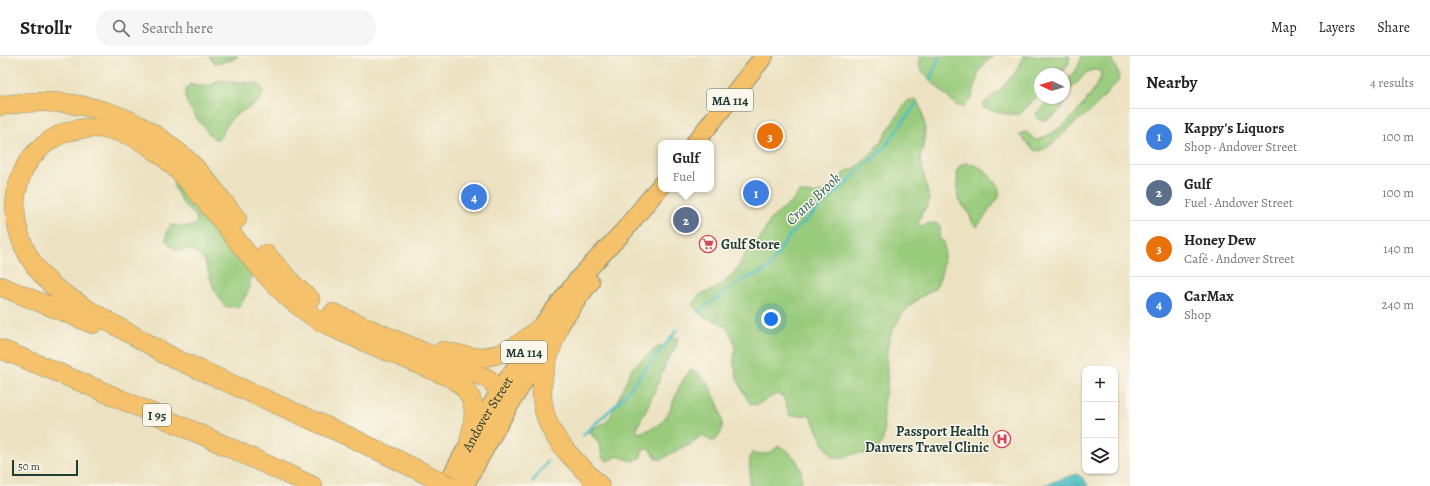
<!DOCTYPE html>
<html lang="en">
<head>
<meta charset="utf-8">
<style>
	:root { --surface:#fff; --page:#f6f6f6; --text:#222; --muted:#767676; --line:#e0e0e0; --accent:#d1495b }
	body { margin:0; font-family:Alegreya,serif; background:var(--page); color:var(--text) }
	.controls { position:absolute; right:12px; bottom:12px; display:grid; overflow:hidden; border-radius:8px; box-shadow:0 1px 3px #0004 }
	.controls button { width:36px; height:36px; display:grid; place-items:center; padding:0; border:0; border-bottom:1px solid var(--line); background:var(--surface); color:var(--text); font:20px sans-serif }
	.compass { position:absolute; left:1034px; top:12px; width:36px; height:36px; border-radius:50%; background:var(--surface); box-shadow:0 1px 3px #0004; rotate:274deg }
	.scale { position:absolute; left:12px; bottom:10px; width:66px; box-sizing:border-box; padding-left:4px; border:2px solid #1f3d34; border-top:0; font-size:11px; line-height:14px; white-space:nowrap; color:#1f3d34; -webkit-text-stroke:3px #fbf7ec; paint-order:stroke }
	.you { position:absolute; left:771px; top:263px; width:14px; height:14px; margin:-10px; border:3px solid #fff; border-radius:50%; background:#1a73e8; box-shadow:0 0 0 6px #1a73e833 }
	.badge { display:grid; place-items:center; width:26px; height:26px; border-radius:50%; background:var(--accent); color:#fff; font-size:13px; font-weight:700 }
	.pin { position:absolute; translate:-50% -50%; border:2px solid #fff; box-shadow:0 1px 4px #0006 }
	.popup { position:absolute; left:658px; top:84px; width:56px; height:52px; box-sizing:border-box; display:grid; place-content:center; border-radius:8px; background:var(--surface); filter:drop-shadow(0 1px 3px #0005); font-size:13px; white-space:nowrap; color:var(--muted) }
	.popup b { font-size:15px; color:var(--text) }
	.popup::after { content:''; position:absolute; left:50%; top:100%; margin-left:-8px; border:8px solid transparent; border-top-color:var(--surface) }
	.list { margin:0; padding:0; list-style:none }
	h2 { display:flex; justify-content:space-between; align-items:center; height:52px; margin:0; padding:0 16px; font-size:17px }
	h2 small { font-size:13px; font-weight:400; color:var(--muted) }
	.list li { display:grid; grid-template-columns:26px 1fr auto; gap:12px; align-items:center; box-sizing:border-box; height:56px; padding:0 16px; border-top:1px solid var(--line) }
	.list b { display:block; font-size:15px; white-space:nowrap }
	.list p { margin:0; font-size:13px; white-space:nowrap; color:var(--muted) }
	.list em { font-size:13px; font-style:normal; color:var(--muted) }
	.icon { flex:none; width:22px; height:22px; fill:none; stroke:currentColor; stroke-width:2; stroke-linecap:round; stroke-linejoin:round }
	.map { position:relative; flex:none; width:1130px; height:430px; overflow:hidden }
	header { display:flex; align-items:center; gap:24px; box-sizing:border-box; height:56px; padding:0 20px; background:var(--surface); border-bottom:1px solid var(--line) }
	header strong { font-size:19px }
	nav { display:flex; gap:22px; margin-inline-start:auto; font-size:14px }
	.search { width:280px; height:36px; background:var(--page); display:flex; align-items:center; gap:10px; box-sizing:border-box; padding:0 14px; border-radius:16px; color:var(--muted); font-size:15px }
	main { display:flex }
	aside { flex:1; background:var(--surface) }
	.map>svg:first-child { display:block }
	.green { fill:#99cb7b; stroke:#5c8458 }
	.water { fill:#4fbec5; stroke:#377e7c }
	.lines { fill:none; stroke-linecap:round; stroke-linejoin:round }
	.stream { stroke:#4fbec5; stroke-width:2.5 }
	.trunk-casing { stroke:#86907a; stroke-width:20 }
	.motorway-casing { stroke:#86907a; stroke-width:20 }
	.trunk { stroke:#f5c16b; stroke-width:18 }
	.motorway { stroke:#f5c16b; stroke-width:19 }
	.motorway-bridge-casing { stroke:#86907a; stroke-width:20; stroke-linecap:butt }
	.motorway-bridge { stroke:#f5c16b; stroke-width:19 }
	.labels { text-anchor:middle; stroke-width:3; stroke-linejoin:round; paint-order:stroke }
	.shield { fill:#fbf7ec; stroke:#61756b; stroke-width:1 }
	.shield-label { font-size:13px; font-weight:bold; fill:#1f3d34 }
	.poi-label { font-size:14px; font-weight:bold; fill:#1f3d34; stroke:#fbf7ec; text-anchor:start }
	.street-label { font-size:14px; fill:#1f3d34; stroke:#fbf7ec }
	.water-label { font-size:15px; font-style:italic; fill:#2b5d58; stroke:#fbf7ec }
</style>
</head>
<body>
<header>
<strong>Strollr</strong>
<div class="search"><svg class="icon" aria-label="search" viewBox="0 0 24 24"><circle cx="10" cy="10" r="6"/><path d="M15 15l6 6"/></svg>Search here</div>
<nav><a>Map</a><a>Layers</a><a>Share</a></nav>
</header>
<main>
<div class="map">
<svg width="1130" height="430" viewBox="0 0 1130 430">
	<rect width="100%" height="100%" fill="#fbf7ec"/>
	<filter id="ink" filterUnits="userSpaceOnUse"><feTurbulence type="fractalNoise" baseFrequency=".025" numOctaves="2"/><feDisplacementMap in="SourceGraphic" scale="8" xChannelSelector="R" yChannelSelector="G"/><feConvolveMatrix kernelMatrix="1 2 1 2 8 2 1 2 1" color-interpolation-filters="sRGB"/></filter>
	<filter id="wash" filterUnits="userSpaceOnUse"><feTurbulence type="fractalNoise" baseFrequency=".012" numOctaves="4" result="noise"/><feDisplacementMap in="SourceGraphic" scale="16" xChannelSelector="R" yChannelSelector="G"/><feGaussianBlur stdDeviation="0.9" result="paint"/><feColorMatrix in="noise" values="0 0 0 0 0 0 0 0 0 0 0 0 0 0 0 0 0 1.4 0 .05"/><feComposite in="paint" operator="in"/></filter>
	<g filter="url(#wash)">
		<rect width="100%" height="100%" fill="#ece2c1"/>
		<path class="green" d="M209 0H238L232 4 215 7Z
			M919 0H993C989 4 983 9 980 14 974 24 975 57 956 49L925 19 920 12Z
			M1023 0H1070L1068 9 1061 18H1040V38L1020 58C1008 59 994 57 983 51V48L1000 34 1017 14Z
			M1082 0H1106L1111 3 1119 17 1118 25 1093 53 1072 69 1057 84 1044 93 1039 95 1034 94 1019 79 1023 76 1028 77 1035 84C1042 84 1046 80 1052 77 1075 63 1088 44 1101 21L1100 15C1087 11 1084 20 1075 29 1073 31 1070 33 1068 35 1065 39 1065 45 1063 50 1058 58 1047 67 1037 63L1036 58 1050 42H1064V28L1078 11Z
			M220 24C227 25 233 26 239 27 245 27 252 25 257 28 260 29 262 32 263 35 265 48 239 54 232 62 226 68 224 76 219 83H214L209 78C203 70 187 51 186 43 184 37 186 32 190 28 201 32 211 31 220 24Z
			M909 44 917 45 922 55 925 71 924 86 920 102 929 143 928 149 922 157 918 167 921 170C932 166 945 164 939 180L940 183 944 186C946 197 942 225 934 233 929 237 923 239 918 243 905 252 895 267 890 281 884 298 888 313 887 330 886 337 883 344 883 351 882 365 889 384 876 394 867 401 859 395 850 399 846 401 840 404 836 402 826 398 816 371 811 361L806 359 790 360 783 340 777 338 756 349 750 348C743 336 736 322 734 308 733 303 735 298 735 293 734 275 720 263 703 261L692 249 699 239 713 234 730 222 739 210 745 198 760 183 771 163 793 145 799 136C814 140 829 137 839 125 841 123 842 119 844 117 847 114 852 114 855 112 865 105 874 94 881 85 890 73 900 52 909 44Z
			M965 107 975 109 986 115 999 132V141L977 171 972 166 969 157 958 143 957 114 960 110Z
			M176 124H178L254 220 250 223V232L240 250 227 251 224 249 214 233 204 203 196 197 189 193 183 194 176 193 171 190 166 185 167 175 171 169C180 170 201 175 196 160 193 157 189 155 186 151 180 145 178 137 173 129Z
			M673 281 678 282 675 293 666 306 655 335 636 374 638 377C678 369 668 339 690 315H695C701 320 707 325 710 332 718 346 730 372 715 385H711L701 379 690 389 680 392 662 403H657L651 394 647 392 642 395 641 401 633 405 617 400 608 405 603 403 599 388 590 376 593 372 603 368 611 360 632 312 656 292 666 289Z
			M778 390C793 395 807 414 800 430H749C749 425 751 420 750 416 750 408 748 402 753 396 763 400 771 398 778 390Z"/>
		<path class="water" d="M1077 418 1084 423 1088 430H1041Z"/>
		<g class="lines">
			<path class="stream" d="M930 23 940 0
				M698 256 742 224 767 214 790 179 884 92 916 48
				M583 379 619 346 677 274
				M533 425 548 405"/>
		</g>
	</g>
	<g filter="url(#ink)">
		<g class="lines">
			<defs>
				<g id="trunk">
					<path d="M695 87 764 0"/>
					<path id="s1" d="M446 430 484 361 542 270 580 221 622 177 661 129"/>
					<path d="M464 430C502 360 542 290 590 226"/>
				</g>
				<path id="motorway" d="M0 50C66 38 128 53 179 97 202 115 219 141 237 163
					M266 198 295 230 310 243
					M0 230 93 268
					M333 257 444 305 487 322C506 335 501 350 497 370
					M560 267C554 285 546 303 543 322 535 372 569 398 600 430
					M0 293C106 335 210 382 313 430
					M443 295C453 297 465 301 476 301 503 302 522 287 542 270
					M162 297 350 381 422 416
					M174 302C145 286 117 271 89 254 77 246 64 239 52 229 22 202 6 159 21 120 29 98 51 79 74 74 138 61 179 113 215 157 243 191 269 229 305 255 327 271 353 281 377 291 402 301 427 312 452 322 479 339 476 360 469 387"/>
			</defs>
			<use href="#trunk" class="trunk-casing"/>
			<use href="#motorway" class="motorway-casing"/>
			<use href="#trunk" class="trunk"/>
			<use href="#motorway" class="motorway"/>
			<defs>
				<path id="motorway-bridge" d="M422 416 450 430"/>
			</defs>
			<use href="#motorway-bridge" class="motorway-bridge-casing"/>
			<use href="#motorway-bridge" class="motorway-bridge"/>
		</g>
	</g>
	<defs>
		<symbol id="supermarket-ring" viewBox="-11 -11 22 22"><circle r="9.5" fill="#fbf7ec" stroke="#d1495b" stroke-width="1.5"/><path d="M-6-5.5h2.5l.6 2H6L4.5 2H-2.5L-4.4-4H-6ZM-1.5 3.2a1.3 1.3 0 1 0 .1 0ZM3 3.2a1.3 1.3 0 1 0 .1 0Z" fill="#d1495b"/></symbol>
		<symbol id="hospital-ring" viewBox="-11 -11 22 22"><circle r="9.5" fill="#fbf7ec" stroke="#d1495b" stroke-width="1.5"/><path d="M-5-5h3v3.5h4V-5h3V5h-3V1.5h-4V5h-3Z" fill="#d1495b"/></symbol>
	</defs>
	<g fill-rule="evenodd">
		<use href="#supermarket-ring" x="698" y="178" width="20" height="20"/>
		<use href="#hospital-ring" x="992" y="373" width="20" height="20"/>
	</g>
	<g class="labels">
		<g class="shield">
			<rect x="707" y="33" width="46" height="22" rx="3"/>
			<rect x="501" y="285" width="46" height="22" rx="3"/>
			<rect x="143" y="348" width="28" height="22" rx="3"/>
		</g>
		<g class="shield-label">
			<text x="730" y="49">MA 114</text>
			<text x="524" y="301">MA 114</text>
			<text x="157" y="364">I 95</text>
		</g>
		<g class="poi-label">
			<text x="721" y="193">Gulf Store</text>
			<text x="989" y="380" text-anchor="end">Passport Health<tspan x="989" dy="16">Danvers Travel Clinic</tspan></text>
		</g>
		<g class="street-label">
			<text dy="5" stroke="none"><textPath href="#s1" startOffset="83">Andover Street</textPath></text>
		</g>
		<g class="water-label">
			<text transform="translate(813 143) rotate(-43)" y="5">Crane Brook</text>
		</g>
	</g>
</svg>
<div class="controls">
<button>+</button>
<button>−</button>
<button><svg class="icon" aria-label="layers" viewBox="0 0 24 24"><path d="M12 4l9 5-9 5-9-5zM3 14l9 5 9-5"/></svg></button>
</div>
<svg class="compass" viewBox="-18 -18 36 36"><path d="M0-13l5 13h-10z" fill="#e53935"/><path d="M0 13l5-13h-10z" fill="#767676"/></svg>
<div class="scale">50 m</div>
<div class="you"></div>
<div class="pin badge" style="left:756px;top:137px;background:#3f7fe0">1</div>
<div class="pin badge" style="left:686px;top:164px;background:#5c6f8a">2</div>
<div class="popup"><b>Gulf</b>Fuel</div>
<div class="pin badge" style="left:770px;top:80px;background:#e8710a">3</div>
<div class="pin badge" style="left:474px;top:141px;background:#3f7fe0">4</div>
</div>
<aside>
<h2>Nearby<small>4 results</small></h2>
<ul class="list">
<li><span class="badge" style="background:#3f7fe0">1</span><div><b>Kappy's Liquors</b><p>Shop · Andover Street</p></div><em>100 m</em></li>
<li><span class="badge" style="background:#5c6f8a">2</span><div><b>Gulf</b><p>Fuel · Andover Street</p></div><em>100 m</em></li>
<li><span class="badge" style="background:#e8710a">3</span><div><b>Honey Dew</b><p>Café · Andover Street</p></div><em>140 m</em></li>
<li><span class="badge" style="background:#3f7fe0">4</span><div><b>CarMax</b><p>Shop</p></div><em>240 m</em></li>
</ul>
</aside>
</main>
</body>
</html>
